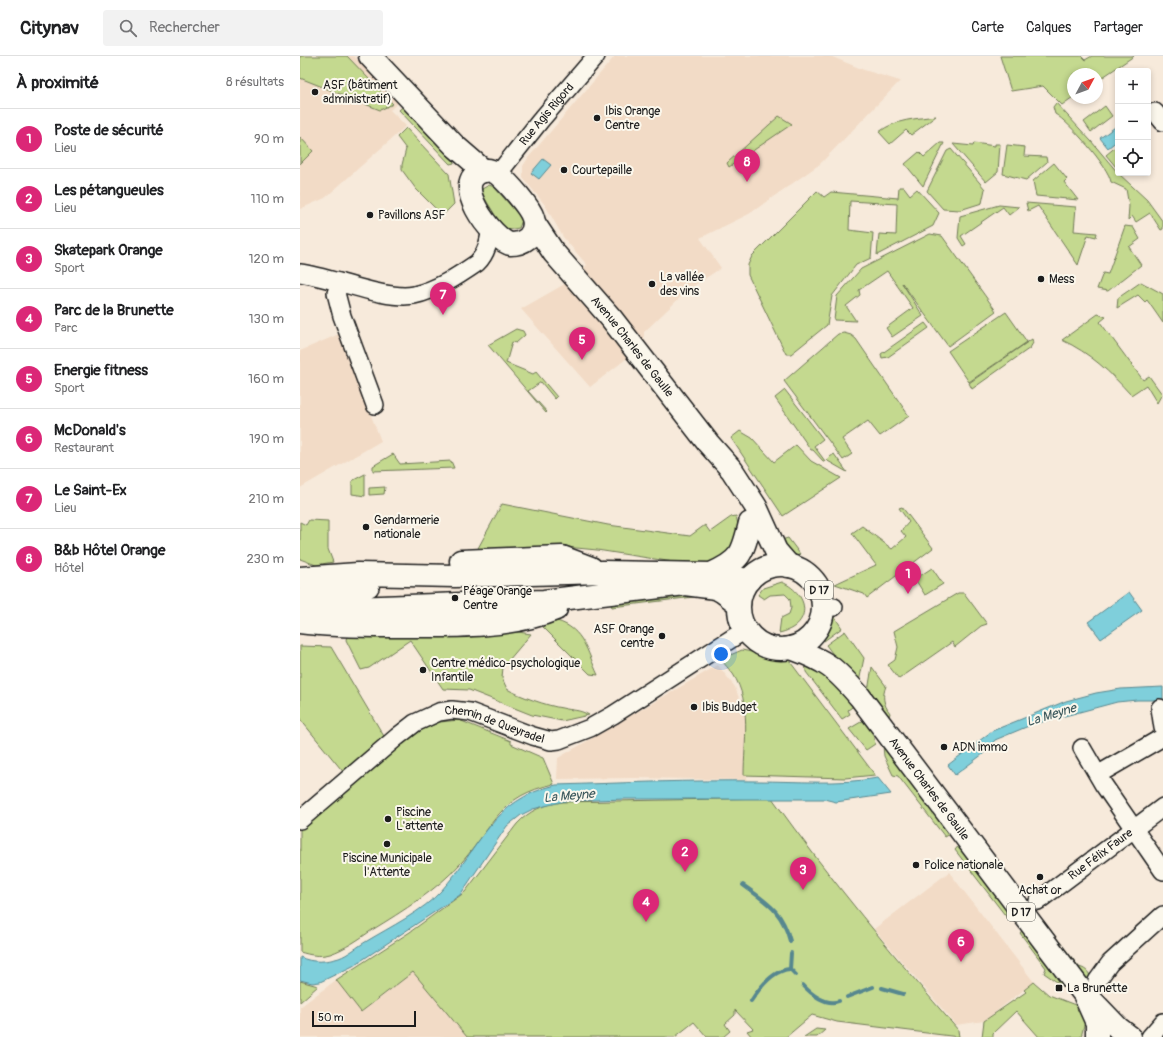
<!DOCTYPE html>
<html lang="fr">
<head>
<meta charset="utf-8">
<style>
	:root { --surface:#fff; --page:#f2f2f2; --text:#202124; --muted:#757577; --line:#e0e0e0; --accent:#db2777 }
	body { margin:0; font-family:Pangolin,sans-serif; background:var(--page); color:var(--text) }
	.controls { position:absolute; right:12px; top:12px; display:grid; overflow:hidden; border-radius:4px; box-shadow:0 2px 6px #0003 }
	.controls button { width:36px; height:36px; display:grid; place-items:center; padding:0; border:0; border-bottom:1px solid var(--line); background:var(--surface); color:var(--text); font:20px sans-serif }
	.compass { position:absolute; left:767px; top:12px; width:36px; height:36px; border-radius:50%; background:var(--surface); box-shadow:0 2px 6px #0003; rotate:49deg }
	.scale { position:absolute; left:12px; bottom:10px; width:104px; box-sizing:border-box; padding-left:4px; border:2px solid #1c1c1c; border-top:0; font-size:11px; line-height:14px; white-space:nowrap; color:#1c1c1c; -webkit-text-stroke:3px #fbf7ec; paint-order:stroke }
	.you { position:absolute; left:421px; top:598px; width:14px; height:14px; margin:-10px; border:3px solid #fff; border-radius:50%; background:#1a73e8; box-shadow:0 0 0 6px #1a73e833 }
	.badge { display:grid; place-items:center; width:26px; height:26px; border-radius:50%; background:var(--accent); color:#fff; font-size:13px; font-weight:700 }
	.pin { position:absolute; translate:-50% -33px; filter:drop-shadow(0 1px 2px #0008) }
	.pin::after { content:''; position:absolute; top:21px; width:14px; height:12px; background:inherit; clip-path:polygon(0 0,100% 0,50% 100%) }
	.list { margin:0; padding:0; list-style:none }
	h2 { display:flex; justify-content:space-between; align-items:center; height:52px; margin:0; padding:0 16px; font-size:17px }
	h2 small { font-size:13px; font-weight:400; color:var(--muted) }
	.list li { display:grid; grid-template-columns:26px 1fr auto; gap:12px; align-items:center; box-sizing:border-box; height:60px; padding:0 16px; border-top:1px solid var(--line) }
	.list b { display:block; font-size:15px; white-space:nowrap }
	.list p { margin:0; font-size:13px; white-space:nowrap; color:var(--muted) }
	.list em { font-size:13px; font-style:normal; color:var(--muted) }
	.icon { flex:none; width:22px; height:22px; fill:none; stroke:currentColor; stroke-width:2; stroke-linecap:round; stroke-linejoin:round }
	.map { position:relative; flex:none; width:863px; height:981px; overflow:hidden }
	header { display:flex; align-items:center; gap:24px; box-sizing:border-box; height:56px; padding:0 20px; background:var(--surface); border-bottom:1px solid var(--line) }
	header strong { font-size:19px }
	nav { display:flex; gap:22px; margin-inline-start:auto; font-size:14px }
	.search { width:280px; height:36px; background:var(--page); display:flex; align-items:center; gap:10px; box-sizing:border-box; padding:0 14px; border-radius:4px; color:var(--muted); font-size:15px }
	main { display:flex }
	aside { flex:1; background:var(--surface) }
	.map>svg:first-child { display:block }
	.built { fill:#f2dbc6 }
	.green { fill:#c4d98f; stroke:#707a56 }
	.water { fill:#7fcfdb; stroke:#57878f }
	.lines { fill:none; stroke-linecap:round; stroke-linejoin:round }
	.stream { stroke:#57878f; stroke-width:4 }
	.minor-casing { stroke:#1c1c1c; stroke-width:20 }
	.major-casing { stroke:#1c1c1c; stroke-width:25 }
	.highway-casing { stroke:#1c1c1c; stroke-width:25 }
	.minor { stroke:#fbf7ec; stroke-width:17 }
	.major { stroke:#fbf7ec; stroke-width:22 }
	.highway { stroke:#fbf7ec; stroke-width:22 }
	.poi-dot { fill:#1c1c1c; stroke:#fbf7ec; stroke-width:1.5 }
	.labels { text-anchor:middle; stroke-width:4; stroke-linejoin:round; paint-order:stroke }
	.shield { fill:#fbf7ec; stroke:#5f5e5a; stroke-width:1 }
	.shield-label { font-size:11px; font-weight:bold; fill:#1c1c1c }
	.poi-label { font-size:12px; fill:#1c1c1c; stroke:#fbf7ec; text-anchor:start }
	.street-label { font-size:12px; fill:#1c1c1c; stroke:#fbf7ec }
	.water-label { font-size:13px; font-style:italic; fill:#3f5b5f; stroke:#fbf7ec }
</style>
</head>
<body>
<header>
<strong>Citynav</strong>
<div class="search"><svg class="icon" aria-label="search" viewBox="0 0 24 24"><circle cx="10" cy="10" r="6"/><path d="M15 15l6 6"/></svg>Rechercher</div>
<nav><a>Carte</a><a>Calques</a><a>Partager</a></nav>
</header>
<main>
<aside>
<h2>À proximité<small>8 résultats</small></h2>
<ul class="list">
<li><span class="badge">1</span><div><b>Poste de sécurité</b><p>Lieu</p></div><em>90 m</em></li>
<li><span class="badge">2</span><div><b>Les pétangueules</b><p>Lieu</p></div><em>110 m</em></li>
<li><span class="badge">3</span><div><b>Skatepark Orange</b><p>Sport</p></div><em>120 m</em></li>
<li><span class="badge">4</span><div><b>Parc de la Brunette</b><p>Parc</p></div><em>130 m</em></li>
<li><span class="badge">5</span><div><b>Energie fitness</b><p>Sport</p></div><em>160 m</em></li>
<li><span class="badge">6</span><div><b>McDonald's</b><p>Restaurant</p></div><em>190 m</em></li>
<li><span class="badge">7</span><div><b>Le Saint-Ex</b><p>Lieu</p></div><em>210 m</em></li>
<li><span class="badge">8</span><div><b>B&amp;b Hôtel Orange</b><p>Hôtel</p></div><em>230 m</em></li>
</ul>
</aside>
<div class="map">
<svg width="863" height="981" viewBox="0 0 863 981">
	<rect width="100%" height="100%" fill="#f7eadb"/>
	<filter id="ink" filterUnits="userSpaceOnUse"><feTurbulence type="fractalNoise" baseFrequency=".025" numOctaves="2"/><feDisplacementMap in="SourceGraphic" scale="8" xChannelSelector="R" yChannelSelector="G"/><feConvolveMatrix kernelMatrix="1 2 1 2 8 2 1 2 1" color-interpolation-filters="sRGB"/></filter>
	<g filter="url(#ink)">
		<path class="built" d="M0 0H54L98 47 90 54 106 70 25 142 0 153Z
			M315 0H530L564 14 600 25 520 108 449 158 400 182 421 212 389 233 344 276V289L290 331 221 253 263 229 287 209 263 181 245 149 223 122V110L228 102Z
			M39 278 81 385 0 432V295Z
			M418 609 435 631 449 670 447 724 334 722 257 723 258 702Z
			M649 816 734 926 684 965 656 969 574 873Z
			M113 916 167 981H0V951L36 924 62 956Z"/>
		<path class="green" d="M0 0H47L93 48 80 54 0 22Z
			M700 0H781L785 4 792 0H834L797 25V18H773V41L762 49 743 30 711 35Z
			M756 47 791 85 818 117 847 144 863 166V173L861 174 850 157 836 166 832 160 828 164 829 150 826 133 811 126C809 111 769 66 755 58L753 51Z
			M106 48 152 100 154 107 150 108 99 54Z
			M805 50 812 60 791 76 784 66Z
			M479 60 492 68 429 111 427 107Z
			M636 60 611 79 606 74 590 88 579 76C596 63 616 63 636 60Z
			M106 72 149 118 154 148 145 157 139 156 116 133 102 114V109L106 93 97 81Z
			M0 81 13 95 0 108Z
			M640 87H644L623 130 605 108 619 96 624 101Z
			M674 87 695 90V88H700L698 116 686 126 653 88 673 90Z
			M707 89 725 91 724 100 746 101 747 106 726 124 703 118Z
			M818 89V110L816 111 806 99Z
			M651 93 685 133 682 147 660 154 643 153 627 135 647 95Z
			M754 107 767 123 764 126 778 144 736 140 733 125Z
			M189 129 194 131 219 159 222 164 219 172 207 174 195 159 181 136 182 133Z
			M599 131H604L610 139 617 133 639 157 633 170 577 199 579 178 596 179 597 148 550 145 549 174 573 177 571 202 556 209 532 240 527 269 491 298H486L448 219V209L452 200 517 135 524 141 531 136 598 142Z
			M726 147 776 151 774 175 797 177 796 181 788 179 778 209 738 150 728 155Z
			M699 149 719 151 709 159 703 151 661 180 666 188 663 190 658 182 660 160Z
			M825 170 833 171 840 183 829 191 841 209 808 235 797 233 803 217 808 218Z
			M630 178 642 180 696 255 648 290 602 227 623 260 592 281 586 272 613 252 587 215 559 234 560 239 546 250 556 265 534 264 537 240 561 213Z
			M841 226 863 238V267L847 244 845 246 838 239 817 252 818 242Z
			M706 256 727 286 669 326 648 295Z
			M798 258 806 261 800 266 843 324 849 320 862 338 857 347 846 329 831 339C810 316 790 297 762 284Z
			M625 267 629 272 588 301 582 302 581 298Z
			M216 273 223 275 225 279 216 287 212 286 206 307 233 318 236 316 257 341 255 343 241 326 228 335 247 356 246 357 188 289Z
			M544 277 551 279 556 283 609 360 580 380 568 365 542 383 552 398 543 404 484 325 538 278Z
			M732 283 733 287 730 292 672 333 669 327Z
			M485 334 523 383 514 390 525 405H523L513 394H511L475 342Z
			M440 375 452 382 474 406 496 389 511 405 541 422 483 460 431 382Z
			M93 398 100 408 151 405 154 412 73 415V410Z
			M534 398 547 416 526 404Z
			M65 418V440L52 438V425Z
			M85 431 84 438 69 439V432Z
			M202 448 308 469 390 480 405 469 410 476 431 461 436 460 439 473 436 493 413 508 393 509 297 494 266 491 177 494Z
			M602 451 633 492 567 542 564 538 535 528 576 509 552 477 562 470 592 493 606 481 601 475 609 466 599 452Z
			M9 464 28 465V493L33 506 16 509 0 503V466L6 469Z
			M488 482 500 498 491 504 475 486Z
			M632 512 643 528 625 539 615 523Z
			M482 526C511 539 512 570 479 577L481 562 489 558 491 552 490 543 485 538 470 539 464 543 458 539 463 532Z
			M658 537H664L687 568 681 570 655 591 652 586 599 623 588 609 595 604 598 591 594 575Z
			M349 538 410 539 312 551 311 549Z
			M534 560 542 572 524 585C523 574 524 567 534 560Z
			M257 565C284 573 287 596 298 619L290 618 243 571 244 568Z
			M545 575 564 602 559 626 538 605 526 589Z
			M218 576 231 578 203 611 202 622 207 633C219 640 248 650 262 652 274 655 278 653 289 659L262 665 232 659 169 634 143 633 110 584 69 612 61 614 46 584 47 579Z
			M0 590 31 591 85 682 45 718 0 663Z
			M442 594C458 597 471 603 488 603L575 719 545 722 444 719C444 687 452 647 433 618 429 613 424 608 421 603Z
			M505 603 511 606 555 649 548 654 550 658 542 663 506 616Z
			M572 611 586 630C582 640 583 648 590 657L588 665 568 635Z
			M566 663 573 676 575 688 566 694 549 673Z
			M159 664 211 685V688L243 702 254 728C199 740 195 768 162 806 137 834 103 855 72 874 59 883 45 893 30 898 19 901 10 899 0 896V770L110 679 140 666Z
			M583 690H586L652 777 645 781 598 720 593 719 584 700Z
			M472 742C530 823 593 899 658 974L659 981 537 966 512 959 486 981H452L447 975 453 973 435 954V959L425 968 430 975 423 981H407L394 966 375 981H167L113 916 61 956 36 924 110 876 165 836 217 768C230 754 243 749 262 746Z
			M660 788 714 860 708 863 655 794Z
			M738 858 779 911C791 914 792 923 791 934L734 861Z
			M724 872 767 933 744 917 746 912 720 877Z
			M0 925 18 930 0 946Z
			M734 926 749 939 778 950 787 957 781 981H739L716 955 693 977V981H682L684 965 726 936 724 934Z
			M516 973 525 974 517 981H504Z"/>
		<path class="water" d="M818 69V84L808 92 800 82Z
			M243 103 251 109 239 123 231 117Z
			M829 536 842 554 801 583 788 566Z
			M863 631V644H837L817 646 731 669 695 684 683 698 655 719 648 709 692 675 766 645 796 637 821 633Z
			M578 722 591 738 536 746 524 743H326L265 745 233 753 221 759 207 770 160 839 53 910 20 926 12 927 0 924V901C12 907 26 906 39 902 48 899 58 890 67 885 90 871 123 855 141 835 181 791 191 744 256 729 323 727 390 724 457 725 498 725 538 729 578 722Z"/>
		<g class="lines">
			<path class="stream" d="M443 829C467 847 482 854 490 885
				M490 913 491 897
				M503 929C511 938 526 950 539 945
				M582 932 603 938
				M547 941 573 931
				M451 945C460 931 473 914 490 913L496 919"/>
			<defs>
				<g id="minor">
					<path d="M855 56 863 66"/>
					<path id="s1" d="M198 118 240 65 296 0"/>
					<path d="M0 217C31 221 87 245 114 239 137 234 158 220 177 207 187 197 189 185 191 171"/>
					<path d="M39 226V231L36 237 42 260 75 349"/>
					<path d="M522 552 534 551"/>
					<path d="M860 652 863 672"/>
					<path d="M782 692 803 728 863 815"/>
					<path d="M799 718 863 681"/>
					<path id="s2" d="M0 764 97 681 115 667 139 656 152 654 170 656 233 680 251 685 259 684 290 672 313 659 445 574"/>
					<path id="s3" d="M738 845 863 751"/>
					<path d="M797 925 810 907 863 859"/>
					<path d="M850 981 863 966"/>
				</g>
				<g id="major">
					<path d="M70 0 155 90 184 115"/>
					<path d="M188 114C192 115 196 116 199 119 208 127 230 151 233 162 235 169 233 177 228 182 223 186 217 188 211 188 194 186 143 120 188 114Z"/>
					<path id="s4" d="M234 167 254 197 311 262 408 387 432 414 456 451 476 495 489 510"/>
					<circle cx="481" cy="551" r="42"/>
					<path id="s5" d="M491 592C527 605 535 612 560 641L784 938 797 967V981"/>
					<path d="M792 945 818 972 830 981"/>
				</g>
				<path id="highway" d="M161 505 262 501 291 512
					M411 518C441 505 443 497 450 467
					M0 522 58 518 155 520 303 516 411 518 449 524
					M4 543 51 531 68 530
					M0 551 54 552 244 545 385 528 416 532 423 536 439 548
					M0 566C30 570 61 570 91 570 142 570 209 573 256 553"/>
			</defs>
			<use href="#minor" class="minor-casing"/>
			<use href="#major" class="major-casing"/>
			<use href="#highway" class="highway-casing"/>
			<use href="#minor" class="minor"/>
			<use href="#major" class="major"/>
			<use href="#highway" class="highway"/>
		</g>
	</g>
	<g class="poi-dot">
		<circle cx="15" cy="36" r="4"/>
		<circle cx="297" cy="62" r="4"/>
		<circle cx="264" cy="114" r="4"/>
		<circle cx="70" cy="159" r="4"/>
		<circle cx="741" cy="223" r="4"/>
		<circle cx="352" cy="228" r="4"/>
		<circle cx="66" cy="471" r="4"/>
		<circle cx="155" cy="542" r="4"/>
		<circle cx="362" cy="580" r="4"/>
		<circle cx="123" cy="614" r="4"/>
		<circle cx="394" cy="651" r="4"/>
		<circle cx="644" cy="691" r="4"/>
		<circle cx="88" cy="763" r="4"/>
		<circle cx="87" cy="788" r="4"/>
		<circle cx="616" cy="809" r="4"/>
		<circle cx="740" cy="821" r="4"/>
		<rect x="755" y="928" width="8" height="8" rx="2"/>
	</g>
	<g class="labels">
		<g class="shield">
			<rect x="505" y="525" width="28" height="18" rx="3"/>
			<rect x="707" y="847" width="28" height="18" rx="3"/>
		</g>
		<g class="shield-label">
			<text x="519" y="538">D 17</text>
			<text x="721" y="860">D 17</text>
		</g>
		<g class="poi-label">
			<text x="23" y="33">ASF (bâtiment<tspan x="23" dy="14">administratif)</tspan></text>
			<text x="305" y="59">Ibis Orange<tspan x="305" dy="14">Centre</tspan></text>
			<text x="272" y="118">Courtepaille</text>
			<text x="78" y="163">Pavillons ASF</text>
			<text x="360" y="225">La vallée<tspan x="360" dy="14">des vins</tspan></text>
			<text x="749" y="227">Mess</text>
			<text x="74" y="468">Gendarmerie<tspan x="74" dy="14">nationale</tspan></text>
			<text x="163" y="539">Péage Orange<tspan x="163" dy="14">Centre</tspan></text>
			<text x="354" y="577" text-anchor="end">ASF Orange<tspan x="354" dy="14">centre</tspan></text>
			<text x="131" y="611">Centre médico-psychologique<tspan x="131" dy="14">Infantile</tspan></text>
			<text x="402" y="655">Ibis Budget</text>
			<text x="652" y="695">ADN immo</text>
			<text x="96" y="760">Piscine<tspan x="96" dy="14">L'attente</tspan></text>
			<text x="87" y="806" text-anchor="middle">Piscine Municipale<tspan x="87" dy="14">l'Attente</tspan></text>
			<text x="624" y="813">Police nationale</text>
			<text x="740" y="838" text-anchor="middle">Achat or</text>
			<text x="767" y="936">La Brunette</text>
		</g>
		<g class="street-label">
			<text dy="4" stroke="none"><textPath href="#s1" startOffset="77">Rue Agis Rigord</textPath></text>
			<text dy="4" stroke="none"><textPath href="#s4" startOffset="158">Avenue Charles de Gaulle</textPath></text>
			<text dy="4" stroke="none"><textPath href="#s2" startOffset="235">Chemin de Queyradel</textPath></text>
			<text dy="4" stroke="none"><textPath href="#s5" startOffset="201">Avenue Charles de Gaulle</textPath></text>
			<text dy="4" stroke="none"><textPath href="#s3" startOffset="78">Rue Félix Faure</textPath></text>
		</g>
		<g class="water-label">
			<text transform="translate(751 658) rotate(-17)" y="5">La Meyne</text>
			<text transform="translate(269 739) rotate(-5)" y="5">La Meyne</text>
		</g>
	</g>
</svg>
<div class="controls">
<button>+</button>
<button>−</button>
<button><svg class="icon" aria-label="locate" viewBox="0 0 24 24"><circle cx="12" cy="12" r="6"/><path d="M12 2v4M12 18v4M2 12h4M18 12h4"/></svg></button>
</div>
<svg class="compass" viewBox="-18 -18 36 36"><path d="M0-13l5 13h-10z" fill="#e53935"/><path d="M0 13l5-13h-10z" fill="#757577"/></svg>
<div class="scale">50 m</div>
<div class="you"></div>
<div class="pin badge" style="left:608px;top:538px">1</div>
<div class="pin badge" style="left:385px;top:816px">2</div>
<div class="pin badge" style="left:503px;top:834px">3</div>
<div class="pin badge" style="left:346px;top:866px">4</div>
<div class="pin badge" style="left:282px;top:304px">5</div>
<div class="pin badge" style="left:661px;top:906px">6</div>
<div class="pin badge" style="left:143px;top:259px">7</div>
<div class="pin badge" style="left:447px;top:126px">8</div>
</div>
</main>
</body>
</html>
